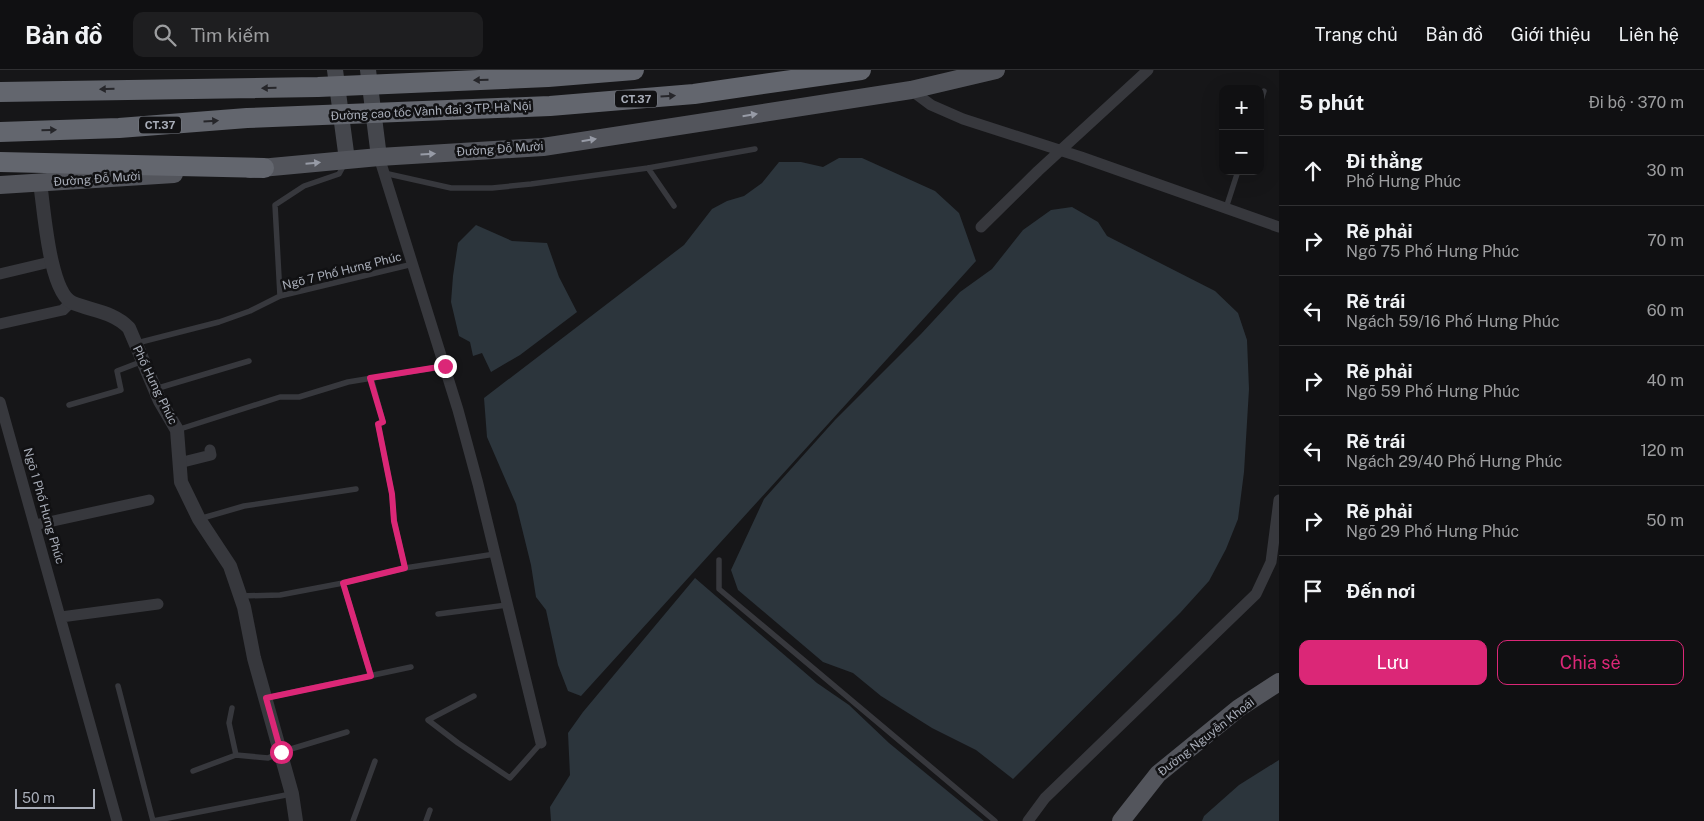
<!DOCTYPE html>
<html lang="vi">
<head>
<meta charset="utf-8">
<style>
	:root { --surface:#101012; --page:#1e1e20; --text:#f1f3f6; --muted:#9c9d9f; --line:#303032; --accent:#db2777 }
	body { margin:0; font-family:"Public Sans",sans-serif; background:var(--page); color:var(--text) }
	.controls { position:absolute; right:15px; top:15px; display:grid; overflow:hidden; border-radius:10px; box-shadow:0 5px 20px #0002 }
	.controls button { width:45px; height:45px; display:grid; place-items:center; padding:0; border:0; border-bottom:1px solid var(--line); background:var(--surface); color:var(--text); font:25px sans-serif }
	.scale { position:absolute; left:15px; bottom:12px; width:80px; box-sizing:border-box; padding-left:5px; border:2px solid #a8adb8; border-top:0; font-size:14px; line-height:18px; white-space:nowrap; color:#a8adb8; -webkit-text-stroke:4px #111113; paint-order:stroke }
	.stop { position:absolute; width:15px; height:15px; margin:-11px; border:4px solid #db2777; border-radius:50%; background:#fff }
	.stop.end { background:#db2777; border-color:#fff; box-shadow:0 1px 5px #0008 }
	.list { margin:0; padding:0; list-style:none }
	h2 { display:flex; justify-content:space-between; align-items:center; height:65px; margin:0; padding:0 20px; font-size:21px }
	h2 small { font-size:16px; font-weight:400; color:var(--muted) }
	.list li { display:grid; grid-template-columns:32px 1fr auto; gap:15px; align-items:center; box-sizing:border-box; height:70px; padding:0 20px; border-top:1px solid var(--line) }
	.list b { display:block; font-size:19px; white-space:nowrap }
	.list p { margin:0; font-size:16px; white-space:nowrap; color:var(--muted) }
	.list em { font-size:16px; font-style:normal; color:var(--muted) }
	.actions { display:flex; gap:10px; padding:15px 20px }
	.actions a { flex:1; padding:11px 0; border:1px solid var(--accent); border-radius:10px; text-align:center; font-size:18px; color:var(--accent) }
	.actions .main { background:var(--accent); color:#fff }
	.icon { flex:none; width:28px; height:28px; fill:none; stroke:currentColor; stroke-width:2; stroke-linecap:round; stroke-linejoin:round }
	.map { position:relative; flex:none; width:1279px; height:751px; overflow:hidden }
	header { display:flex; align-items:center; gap:30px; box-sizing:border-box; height:70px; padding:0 25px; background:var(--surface); border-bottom:1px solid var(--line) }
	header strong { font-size:24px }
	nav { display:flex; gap:28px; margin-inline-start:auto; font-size:18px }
	.search { width:350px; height:45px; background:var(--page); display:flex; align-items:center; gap:12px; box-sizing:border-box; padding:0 18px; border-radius:10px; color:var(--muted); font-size:19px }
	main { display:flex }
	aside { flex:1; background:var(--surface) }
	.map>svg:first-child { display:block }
	.water { fill:#2c353c }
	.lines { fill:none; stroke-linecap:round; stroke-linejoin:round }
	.service { stroke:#37383d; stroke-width:5.5 }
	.minor { stroke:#37383d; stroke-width:11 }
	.tertiary { stroke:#37383d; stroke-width:14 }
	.secondary { stroke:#45474d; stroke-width:16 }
	.primary { stroke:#53555c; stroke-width:18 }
	.motorway { stroke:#63666e; stroke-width:20 }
	.oneway { fill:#26262a }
	.oneway2 { fill:#979ba6 }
	.route { stroke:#db2777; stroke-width:6 }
	.labels { text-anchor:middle; stroke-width:5; stroke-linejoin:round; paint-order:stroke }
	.shield { fill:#111113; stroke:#7b7e86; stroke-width:1 }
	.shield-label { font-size:11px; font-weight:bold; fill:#a8adb8 }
	.street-label { font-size:12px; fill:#a8adb8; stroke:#111113 }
</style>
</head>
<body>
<header>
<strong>Bản đồ</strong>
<div class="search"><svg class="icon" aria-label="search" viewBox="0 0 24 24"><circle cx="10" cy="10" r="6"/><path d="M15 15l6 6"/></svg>Tìm kiếm</div>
<nav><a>Trang chủ</a><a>Bản đồ</a><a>Giới thiệu</a><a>Liên hệ</a></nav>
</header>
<main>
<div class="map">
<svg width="1279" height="751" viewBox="0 0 1279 751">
	<rect width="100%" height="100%" fill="#161618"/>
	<path class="water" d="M839 88H862L935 121 959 143 976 191 581 626 568 621 558 595 546 540 536 527 531 495 516 434 487 367 484 328 684 175 712 139 727 131 744 126 762 113 779 92H801L823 97Z
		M1072 137 1098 152 1107 166 1215 221 1238 243 1247 270 1249 319 1244 402 1238 449 1226 479 1209 511 1180 543 1013 709 976 680 932 658 881 626 853 603 823 592 738 520 731 500 764 429 835 350 921 264 960 222 992 199 1023 160 1051 140Z
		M476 155 512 171 547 173 559 207 577 242 520 285 491 302 482 283 473 286 470 272 459 266 451 232 453 206 458 173Z
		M695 508 817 613 849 635 889 673 984 751H551L550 737 570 705 568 663 583 642Z
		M1279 690V751H1202L1204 746 1239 715Z"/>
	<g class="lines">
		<path class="service" d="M1260 33 1264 21
			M648 98 674 136
			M384 103 451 118H492L531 114 648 98 755 79
			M1226 138 1238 101
			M280 226 275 135 304 116 339 104 345 93
			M137 273 219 252 250 241 280 226 413 194
			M371 308 383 352 378 354 392 424 394 451 405 498
			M155 319 249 291
			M69 335 121 320 117 301 143 291
			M177 360 280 327H299L348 312 445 296
			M199 449 244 436 356 419
			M719 490V519L995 751
			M343 513 371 606
			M240 526 280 525 343 513 405 498 495 484
			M438 544 507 535
			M118 616 153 751
			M474 626 428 650 458 673 510 708 541 673
			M266 628 411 597
			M232 638 229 653 236 685
			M193 701 236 685 268 688 281 682 347 662
			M153 751 291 724
			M353 751 375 691
			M426 751 430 740"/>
		<path class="minor" d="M911 20 931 35 963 49 1081 87 1279 157
			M379 87 458 340 478 414 541 673
			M981 157 1038 101 1148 0
			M0 204 50 192
			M0 254 63 240 71 232
			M0 332 117 751
			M179 393 211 385 210 380
			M35 455 149 430
			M61 547 158 534
			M1028 751 1045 728 1256 524 1271 492 1279 430"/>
		<path class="tertiary" d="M40 113C44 137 49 223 73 233 93 241 114 242 129 258L160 331 177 360 181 412 199 449 230 496 244 537 254 588 292 724 296 751"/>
		<path class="secondary" d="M335 0 347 90
			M368 0 379 87"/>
		<path class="primary" d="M250 99 379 87 543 77 911 20 996 0
			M0 115 174 104
			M1121 751 1158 704 1239 638 1279 612"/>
		<path class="motorway" d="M0 22 318 17 548 7 634 0
			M0 62 119 58 247 48 550 36 694 24 861 0
			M0 92 264 98"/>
	</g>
	<defs><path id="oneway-solid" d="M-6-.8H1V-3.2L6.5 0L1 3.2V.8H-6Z" transform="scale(1.25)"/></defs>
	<g class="oneway">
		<use href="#oneway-solid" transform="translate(481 10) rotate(178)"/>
		<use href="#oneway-solid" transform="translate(269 18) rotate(179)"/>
		<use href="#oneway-solid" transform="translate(107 19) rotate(178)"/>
		<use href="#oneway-solid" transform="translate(668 26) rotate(-4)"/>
		<use href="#oneway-solid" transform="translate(211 51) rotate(-4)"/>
		<use href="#oneway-solid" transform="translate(49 60) rotate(-2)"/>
	</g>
	<g class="oneway2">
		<use href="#oneway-solid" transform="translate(750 45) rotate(-9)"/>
		<use href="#oneway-solid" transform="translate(589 70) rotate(-9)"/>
		<use href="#oneway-solid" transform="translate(428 84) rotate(-4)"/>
		<use href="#oneway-solid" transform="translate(313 93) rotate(-5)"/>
	</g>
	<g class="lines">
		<path class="route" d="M281 682 266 628 371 606 343 513 405 498 394 451 392 424 378 354 383 352 370 308 445 296"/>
	</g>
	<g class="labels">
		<g class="shield">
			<rect x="615" y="20.5" width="42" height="17" rx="4"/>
			<rect x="139" y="46.5" width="42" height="17" rx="4"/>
		</g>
		<g class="shield-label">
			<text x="636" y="33">CT.37</text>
			<text x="160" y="59">CT.37</text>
		</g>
		<g class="street-label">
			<text transform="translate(431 41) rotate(-3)" y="4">Đường cao tốc Vành đai 3 TP. Hà Nội</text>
			<text transform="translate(500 79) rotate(-4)" y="4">Đường Đỗ Mười</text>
			<text transform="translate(97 109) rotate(-4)" y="4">Đường Đỗ Mười</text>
			<text transform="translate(342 201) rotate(-14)" y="4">Ngõ 7 Phố Hưng Phúc</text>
			<text transform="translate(155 315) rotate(64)" y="4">Phố Hưng Phúc</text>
			<text transform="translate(44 436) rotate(74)" y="4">Ngõ 1 Phố Hưng Phúc</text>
			<text transform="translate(1206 667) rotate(-38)" y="4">Đường Nguyễn Khoái</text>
		</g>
	</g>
</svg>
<div class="controls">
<button>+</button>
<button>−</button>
</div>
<div class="scale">50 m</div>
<div class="stop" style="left:281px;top:682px"></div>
<div class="stop end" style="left:445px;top:296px"></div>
</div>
<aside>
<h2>5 phút<small>Đi bộ · 370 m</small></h2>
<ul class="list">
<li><svg class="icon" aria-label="ahead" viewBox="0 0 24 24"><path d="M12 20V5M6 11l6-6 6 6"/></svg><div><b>Đi thẳng</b><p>Phố Hưng Phúc</p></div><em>30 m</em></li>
<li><svg class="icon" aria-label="right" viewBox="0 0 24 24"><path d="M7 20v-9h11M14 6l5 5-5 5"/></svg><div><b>Rẽ phải</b><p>Ngõ 75 Phố Hưng Phúc</p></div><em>70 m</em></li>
<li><svg class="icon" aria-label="left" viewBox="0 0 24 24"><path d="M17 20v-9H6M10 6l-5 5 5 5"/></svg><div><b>Rẽ trái</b><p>Ngách 59/16 Phố Hưng Phúc</p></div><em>60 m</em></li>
<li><svg class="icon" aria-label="right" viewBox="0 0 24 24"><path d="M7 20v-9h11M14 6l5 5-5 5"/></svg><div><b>Rẽ phải</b><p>Ngõ 59 Phố Hưng Phúc</p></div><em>40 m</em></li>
<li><svg class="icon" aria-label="left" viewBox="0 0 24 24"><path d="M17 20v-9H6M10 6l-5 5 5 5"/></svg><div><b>Rẽ trái</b><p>Ngách 29/40 Phố Hưng Phúc</p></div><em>120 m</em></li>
<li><svg class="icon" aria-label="right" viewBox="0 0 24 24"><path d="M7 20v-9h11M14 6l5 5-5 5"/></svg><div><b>Rẽ phải</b><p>Ngõ 29 Phố Hưng Phúc</p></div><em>50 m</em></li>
<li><svg class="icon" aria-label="arrive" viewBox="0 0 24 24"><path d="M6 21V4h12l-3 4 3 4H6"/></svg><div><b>Đến nơi</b></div></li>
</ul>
<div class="actions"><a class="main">Lưu</a><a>Chia sẻ</a></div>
</aside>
</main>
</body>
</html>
